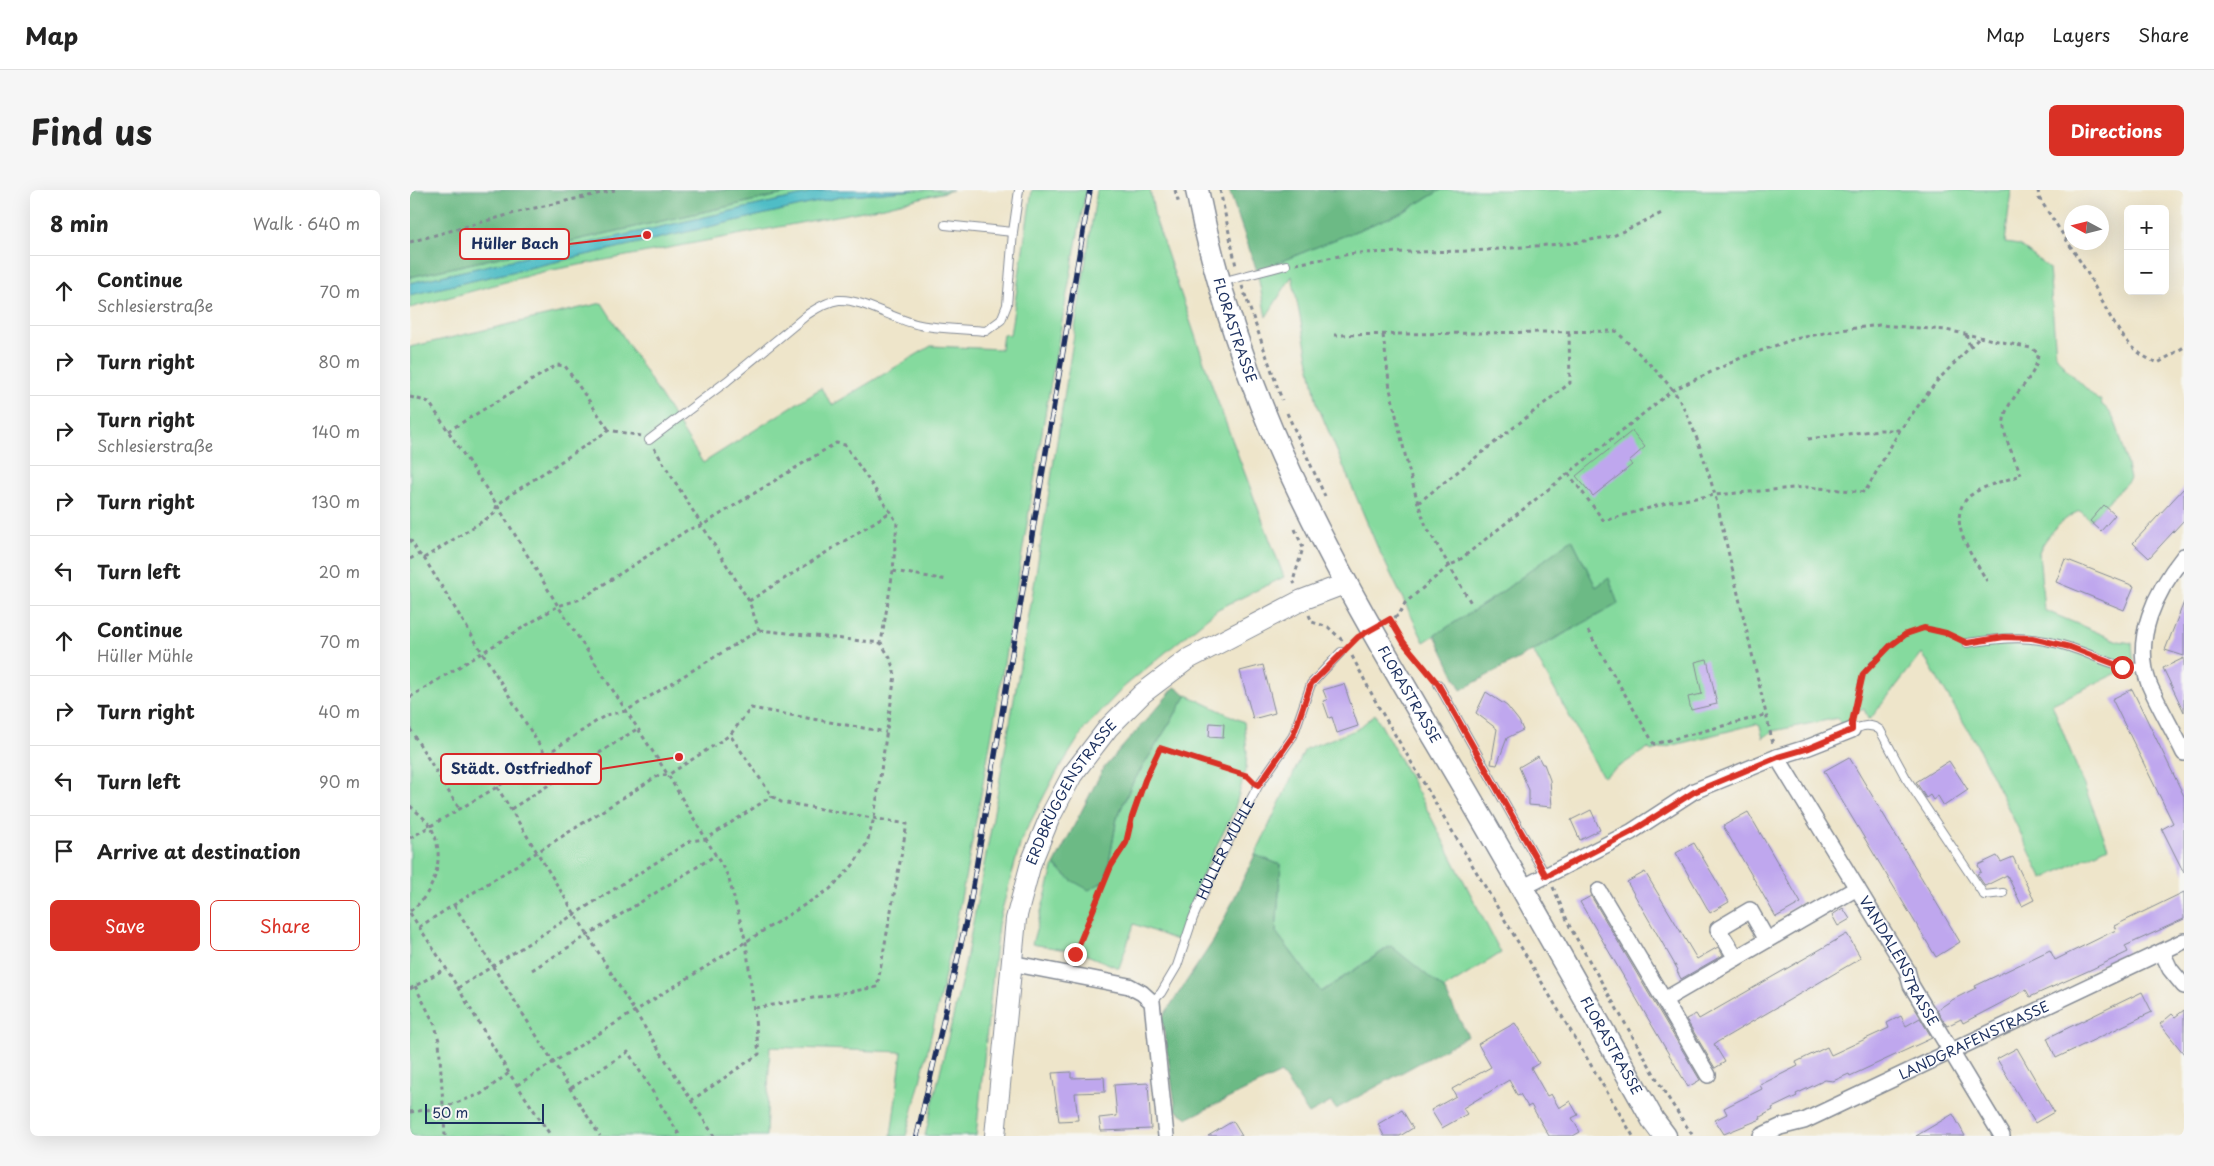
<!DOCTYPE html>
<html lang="en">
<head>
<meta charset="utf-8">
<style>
	:root { --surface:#fff; --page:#f6f6f6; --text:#222; --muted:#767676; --line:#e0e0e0; --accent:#d93025 }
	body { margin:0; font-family:"Playpen Sans",sans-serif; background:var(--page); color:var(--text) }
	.controls { position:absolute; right:15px; top:15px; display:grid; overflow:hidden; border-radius:8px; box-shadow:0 5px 20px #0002 }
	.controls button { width:45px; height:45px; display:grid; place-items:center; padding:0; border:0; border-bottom:1px solid var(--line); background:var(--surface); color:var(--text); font:25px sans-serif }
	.compass { position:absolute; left:1654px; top:15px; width:45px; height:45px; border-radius:50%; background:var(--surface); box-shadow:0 5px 20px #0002; rotate:277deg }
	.scale { position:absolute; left:15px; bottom:12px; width:119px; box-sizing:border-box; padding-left:5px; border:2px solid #1b2f5e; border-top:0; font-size:14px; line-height:18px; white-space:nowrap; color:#1b2f5e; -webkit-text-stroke:4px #f6f6f2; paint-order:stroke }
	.stop { position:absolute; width:15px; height:15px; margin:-11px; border:4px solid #d93025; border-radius:50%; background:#fff }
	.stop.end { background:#d93025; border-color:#fff; box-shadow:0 1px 5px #0008 }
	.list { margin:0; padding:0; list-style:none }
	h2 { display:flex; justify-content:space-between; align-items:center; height:65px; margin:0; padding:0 20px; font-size:21px }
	h2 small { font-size:16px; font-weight:400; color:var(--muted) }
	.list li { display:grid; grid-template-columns:32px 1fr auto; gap:15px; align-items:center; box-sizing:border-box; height:70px; padding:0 20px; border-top:1px solid var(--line) }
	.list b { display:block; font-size:19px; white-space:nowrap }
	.list p { margin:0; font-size:16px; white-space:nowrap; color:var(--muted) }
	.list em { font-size:16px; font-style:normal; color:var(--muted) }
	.actions { display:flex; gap:10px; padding:15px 20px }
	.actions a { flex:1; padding:11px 0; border:1px solid var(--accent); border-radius:8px; text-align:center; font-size:18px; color:var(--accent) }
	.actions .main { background:var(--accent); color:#fff }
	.icon { flex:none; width:28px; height:28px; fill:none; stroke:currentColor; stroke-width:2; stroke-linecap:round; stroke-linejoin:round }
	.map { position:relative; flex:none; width:1774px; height:946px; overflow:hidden; border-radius:8px }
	header { display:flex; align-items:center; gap:30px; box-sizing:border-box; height:70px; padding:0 25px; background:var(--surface); border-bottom:1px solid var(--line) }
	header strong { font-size:24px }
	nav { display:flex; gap:28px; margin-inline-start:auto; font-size:18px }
	.intro { display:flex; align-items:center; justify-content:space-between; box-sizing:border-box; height:120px; padding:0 30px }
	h1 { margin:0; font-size:35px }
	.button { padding:12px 22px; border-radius:8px; background:var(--accent); color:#fff; font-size:18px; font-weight:700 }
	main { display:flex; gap:30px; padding:0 30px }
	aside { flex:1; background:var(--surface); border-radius:8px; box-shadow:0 5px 20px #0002 }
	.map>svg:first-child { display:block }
	.green { fill:#85da9e; stroke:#50847e }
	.forest { fill:#6cba85; stroke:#447472 }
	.water { fill:#4fbdc6; stroke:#357692 }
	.building { fill:#bfa7ee }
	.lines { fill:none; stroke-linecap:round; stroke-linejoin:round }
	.service-casing { stroke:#848a94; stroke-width:10 }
	.minor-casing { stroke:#848a94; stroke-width:18 }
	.tertiary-casing { stroke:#848a94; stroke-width:22 }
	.secondary-casing { stroke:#848a94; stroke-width:25 }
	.path { stroke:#848a94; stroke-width:3; stroke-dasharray:4 4; stroke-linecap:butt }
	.service { stroke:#fff; stroke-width:8 }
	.minor { stroke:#fff; stroke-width:15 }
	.tertiary { stroke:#fff; stroke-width:20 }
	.secondary { stroke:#fff; stroke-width:22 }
	.rail-casing { stroke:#1b2f5e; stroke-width:5.5 }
	.rail { stroke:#f6f6f2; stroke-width:4; stroke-dasharray:11; stroke-linecap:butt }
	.route { stroke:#d93025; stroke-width:6 }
	.labels { text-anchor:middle; stroke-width:4; stroke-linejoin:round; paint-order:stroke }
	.street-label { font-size:14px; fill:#1b2f5e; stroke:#f6f6f2 }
	.leader { fill:none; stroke:#d62828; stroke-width:2 }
	.callout-dot { fill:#d62828; stroke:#f6f6f2; stroke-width:2 }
	.callout { fill:#f6f6f2; stroke:#d62828; stroke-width:2 }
	.callout-label { font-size:15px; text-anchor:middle; font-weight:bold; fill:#1b2f5e }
</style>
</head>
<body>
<header>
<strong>Map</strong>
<nav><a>Map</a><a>Layers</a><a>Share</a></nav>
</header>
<div class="intro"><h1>Find us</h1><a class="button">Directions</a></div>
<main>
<aside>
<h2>8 min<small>Walk · 640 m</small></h2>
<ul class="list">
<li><svg class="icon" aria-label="ahead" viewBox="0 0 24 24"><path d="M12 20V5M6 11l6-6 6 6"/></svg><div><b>Continue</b><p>Schlesierstraße</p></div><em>70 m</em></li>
<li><svg class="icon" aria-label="right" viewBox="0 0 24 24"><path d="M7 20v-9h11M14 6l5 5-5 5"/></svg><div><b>Turn right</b></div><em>80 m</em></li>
<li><svg class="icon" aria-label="right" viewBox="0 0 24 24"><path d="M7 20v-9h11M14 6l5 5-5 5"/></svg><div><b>Turn right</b><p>Schlesierstraße</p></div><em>140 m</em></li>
<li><svg class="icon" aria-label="right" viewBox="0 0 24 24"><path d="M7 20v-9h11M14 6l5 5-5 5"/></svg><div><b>Turn right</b></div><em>130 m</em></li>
<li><svg class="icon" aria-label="left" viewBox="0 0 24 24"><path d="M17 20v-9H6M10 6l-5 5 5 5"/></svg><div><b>Turn left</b></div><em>20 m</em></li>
<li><svg class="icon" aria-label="ahead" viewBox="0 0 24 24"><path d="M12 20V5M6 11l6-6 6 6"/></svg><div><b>Continue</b><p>Hüller Mühle</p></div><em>70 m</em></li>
<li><svg class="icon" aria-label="right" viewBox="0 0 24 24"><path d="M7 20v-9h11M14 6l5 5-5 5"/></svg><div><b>Turn right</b></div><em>40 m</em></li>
<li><svg class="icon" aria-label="left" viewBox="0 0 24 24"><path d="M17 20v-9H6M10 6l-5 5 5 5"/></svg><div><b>Turn left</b></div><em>90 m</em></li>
<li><svg class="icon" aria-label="arrive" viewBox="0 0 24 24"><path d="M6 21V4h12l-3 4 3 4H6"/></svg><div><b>Arrive at destination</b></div></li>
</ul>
<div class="actions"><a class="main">Save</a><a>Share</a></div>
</aside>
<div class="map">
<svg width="1774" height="946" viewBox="0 0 1774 946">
	<rect width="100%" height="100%" fill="#f6f6f2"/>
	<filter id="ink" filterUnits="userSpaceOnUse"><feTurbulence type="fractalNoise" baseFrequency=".02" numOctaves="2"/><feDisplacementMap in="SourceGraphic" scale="10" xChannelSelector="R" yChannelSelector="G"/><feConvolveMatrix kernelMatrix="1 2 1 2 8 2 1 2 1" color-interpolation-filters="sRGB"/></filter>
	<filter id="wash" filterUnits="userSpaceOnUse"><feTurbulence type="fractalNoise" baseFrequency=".0096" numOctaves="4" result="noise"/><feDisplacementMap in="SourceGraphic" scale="20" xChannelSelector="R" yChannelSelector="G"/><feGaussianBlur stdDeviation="1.12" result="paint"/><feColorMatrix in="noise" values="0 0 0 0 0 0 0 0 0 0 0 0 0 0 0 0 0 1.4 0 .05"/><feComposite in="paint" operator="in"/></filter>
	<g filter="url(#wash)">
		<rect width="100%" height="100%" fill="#eee5ca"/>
		<path class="green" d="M392 0H416L0 93V87Z
			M504 0H543L474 17 132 82 0 118V105L430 7Z
			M622 0H676C663 73 649 146 636 219 595 463 560 707 496 946H481L492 862 360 857 356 946H0V157L192 113 293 273 411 198 422 215 521 156 591 159 593 144 600 145Z
			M687 0H740L745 28 806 207 874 387 808 419 715 496 675 538 644 587 612 648 588 734 566 946H515L554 780 582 633 622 408Z
			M1031 0H1601L1595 53 1609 55 1639 78 1646 165 1656 179 1688 210H1691L1692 215C1709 224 1715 269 1720 289L1680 330 1670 321C1655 326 1635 347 1629 362L1634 420 1708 451 1722 453 1725 487 1707 483 1642 514 1698 657 1633 689 1566 553 1512 463 1461 528 1458 529 1454 519 1443 524 1440 530 1432 537 1428 528 1363 541 1353 548 1350 536 1346 534 1241 561 1238 558 1193 587 1123 461 1208 414 1198 389 1186 397 1162 349 1088 405 1014 452 967 356 907 214 882 86 856 127 847 81 993 22Z
			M777 505 834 532 837 562 836 579 824 621 796 677 769 751 724 734 709 778 672 763 622 754 644 675 661 690H696L707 628 722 594Z
			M965 524 1009 604 1091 763 1034 799 980 756 911 802 866 742 871 675 845 665 895 559 948 539Z"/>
		<path class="forest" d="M0 0H392L0 87Z
			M819 0H1031L993 22 847 81Z
			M1162 349 1186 397 1199 388 1208 414 1051 500 1025 445 1088 405Z
			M765 497 777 505 722 594 707 628 696 690 679 700 661 690 644 675 693 579Z
			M845 665 871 675 866 742 911 802 981 756 1034 799 1058 846 926 919 921 912 899 924 871 883 778 928 766 920 752 828 804 750Z"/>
		<path class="water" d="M416 0H504L430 7 0 105V93Z"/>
		<g id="blocks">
			<path class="building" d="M1222 241 1235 257 1219 271 1222 275 1183 306 1166 286Z
				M1774 298V330L1739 368 1723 353Z
				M1694 315 1705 325 1691 341 1680 331Z
				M1655 369 1724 396 1714 420 1646 392Z
				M1774 412V466L1755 460Z
				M1774 468V522L1753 478Z
				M1297 469 1307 514 1281 520 1278 507 1292 504 1285 472Z
				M853 475 865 523 843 529 830 481Z
				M934 494 948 536 927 543 922 527 919 528 913 511 917 510 913 500Z
				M1722 499 1774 606V683L1752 639 1763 633 1702 509Z
				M1076 502 1097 516 1109 531 1113 540 1097 548 1087 575 1081 574 1087 539 1066 523Z
				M800 533 814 534 813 548 799 547Z
				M1128 566 1132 574H1134L1140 590 1142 617 1119 615V600L1109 577Z
				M1439 567 1550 752 1526 767 1414 581Z
				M1539 571 1558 600 1534 616 1528 606 1523 610 1520 605 1516 608 1506 592Z
				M1181 620 1190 640 1170 650 1161 630Z
				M1338 622 1391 713 1366 727 1313 636Z
				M1284 653 1319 712 1300 723 1266 663Z
				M1587 666 1591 672 1603 667 1624 710 1612 716 1597 685 1575 696 1567 684 1571 682 1568 675Z
				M1235 682 1287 769 1308 757 1313 765 1271 789 1267 781 1268 780 1217 692Z
				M1774 702V729L1715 756 1718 762 1678 781 1620 807 1616 800 1553 833 1551 829 1537 836 1527 820 1542 810 1566 798 1565 796 1640 760 1645 770 1706 740 1704 736Z
				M1181 706 1290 890 1278 897 1170 712Z
				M1433 718 1440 729 1428 736 1422 725Z
				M1437 744 1451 768 1304 854 1315 872 1305 878 1276 829 1286 824 1289 829Z
				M1732 802 1742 822 1646 868 1637 848Z
				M1774 820V864L1750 834 1762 824 1765 827Z
				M1491 826 1496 836 1510 828 1522 848 1440 886 1439 884 1423 891 1415 890 1386 904 1387 906 1362 918 1363 920 1350 927 1351 929 1314 944 1305 930 1317 924 1314 918 1352 899 1350 895 1388 876 1386 872 1417 857 1421 865 1479 838 1477 833Z
				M1105 833 1129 873 1121 878 1137 906 1141 904 1149 918 1160 911 1168 925 1162 928 1170 942 1163 946H1139L1121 915 1118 917 1110 904 1107 905 1099 890 1053 918 1057 924 1032 938 1021 920 1046 906 1042 899 1081 877 1068 854Z
				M1607 858 1644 922 1625 933 1587 869Z
				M661 882V888L694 887 695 902 665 903 668 930 649 931 642 883Z
				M738 893 741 939 691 941 689 928 707 926 704 895Z
				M992 920 1003 938 990 946H974L968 934Z
				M1543 924 1555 946H1506Z
				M823 931 832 946H798Z"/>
		</g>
	</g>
	<g filter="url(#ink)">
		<use href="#blocks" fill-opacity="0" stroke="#848a94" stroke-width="1"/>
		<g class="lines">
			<defs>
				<g id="service">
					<path d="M535 35 603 42"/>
					<path d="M811 92 876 75"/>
					<path d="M239 250 317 191 398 124C407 118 418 111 429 110 450 108 487 131 510 135 531 139 554 139 576 141L591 130 597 115 603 42 609 0"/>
					<path d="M1557 453C1597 447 1620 445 1659 457 1685 465 1708 480 1736 478"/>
					<path d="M1028 494 1136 686"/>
					<path d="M1442 540C1452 536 1460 533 1470 540L1496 588 1574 705 1593 703"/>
					<path id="s1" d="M742 812 751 803 767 776 783 728 808 671 848 596 883 546 901 494 931 462"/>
				</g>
				<g id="minor">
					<path d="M1774 366C1746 401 1722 448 1739 494 1749 517 1763 540 1774 563"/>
					<path id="s2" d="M1367 567 1497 780 1501 795 1592 946"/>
					<path d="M1112 698 1221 642 1284 601 1367 567 1399 557 1442 540"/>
					<path d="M1189 701 1254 810 1447 698"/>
					<path d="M1752 762 1760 779 1774 796"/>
					<path d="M1326 768 1308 739 1340 720 1357 750"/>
					<path d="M601 773 719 796 732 803 742 812 756 946"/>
					<path d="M1254 810 1298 885"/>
					<path id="s3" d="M1351 946 1370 937 1394 931 1774 751"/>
				</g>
				<g id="tertiary">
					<path id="s4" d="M585 946 606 729 621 673 639 629 662 585 698 538 733 503 778 469 892 410 937 393"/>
				</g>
				<g id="secondary">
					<path id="s5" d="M787 0C803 81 829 163 861 239 913 362 982 475 1049 589 1115 702 1179 816 1243 930L1255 946"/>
				</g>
			</defs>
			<use href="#service" class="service-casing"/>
			<use href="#minor" class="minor-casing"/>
			<use href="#tertiary" class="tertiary-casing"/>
			<use href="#secondary" class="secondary-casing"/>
			<path class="path" d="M765 0 769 14
				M810 0 826 76
				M1628 0 1629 8C1644 31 1660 55 1675 79 1695 112 1708 159 1748 173L1774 157
				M0 52 116 20 205 0
				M886 74 945 63 1063 61 1163 53 1203 46 1254 22
				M832 96 872 210
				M1556 144 1560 157
				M924 145 1206 141C1225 160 1245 178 1262 199 1281 223 1296 275 1305 305L1363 554
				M973 145 980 199 997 273 1008 313 1016 336 1061 413
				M0 207 19 212 87 315 148 416 258 585 318 686 336 752 349 864 282 910
				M877 223 915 306
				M38 241 147 175 155 176 199 240
				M1398 249 1470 240H1489
				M244 258 339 411 349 440
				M1158 283 1194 331 1260 312 1305 305 1395 297 1455 302 1490 240 1527 191 1570 147
				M1008 313 1160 193 1159 142
				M885 339 893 358 883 391 885 394
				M0 349 9 364 14 368 135 564
				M14 368 84 324 87 315 103 303 199 240 231 246
				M0 369 9 364
				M483 381 538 390
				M339 411 482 321
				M899 425 902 432 918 437 934 452
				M977 431 989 425 995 413 1040 375 1047 372 1263 200 1333 167 1384 149 1430 140 1469 135 1536 140 1621 158 1628 163C1628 190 1597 205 1594 230 1592 248 1606 269 1611 285 1595 291 1574 295 1561 305 1532 328 1564 368 1577 391
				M981 431 994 453 1022 486
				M1178 441 1244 554 1355 525
				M942 466 968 516 1223 946
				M0 507 148 416 171 409 279 339 291 336 426 253 435 255 487 332 483 381 471 453 480 468 485 485 464 628 457 653 443 675 420 699 107 895
				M1443 527C1446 514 1447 499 1452 486 1460 469 1497 438 1515 438 1527 438 1538 444 1548 449
				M0 539 50 620
				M87 597 225 822 304 946
				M0 616C7 622 15 628 20 636 37 663 26 703 0 721
				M101 619 227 539
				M0 648 87 597 196 525 216 521 349 440 471 453
				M1143 697 1160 737 1255 903 1283 946
				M44 715 190 946
				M0 723 36 778 99 883 141 946
				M9 737 249 585H258L320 545
				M662 771 701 676 716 653 722 627 735 590 750 558 838 586 840 588
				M122 780 306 665
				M5 796 25 835 29 851 35 946
				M48 798 280 651 296 649 362 606
				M0 799 36 778
				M345 818 467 797 497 634 371 612 362 606 320 545 341 518 476 542
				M161 898 218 862 270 946
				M0 922 32 918 71 904 99 883"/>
			<use href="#service" class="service"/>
			<use href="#minor" class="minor"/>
			<use href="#tertiary" class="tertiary"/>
			<use href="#secondary" class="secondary"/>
			<defs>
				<path id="rail" d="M507 946 560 714 680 0"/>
			</defs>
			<use href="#rail" class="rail-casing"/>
			<use href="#rail" class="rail"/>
		</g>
	</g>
	<g class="lines" filter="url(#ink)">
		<path class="route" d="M665 764 701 676 716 653 722 627 735 590 750 558 838 586 848 596 883 546 901 494 948 447 980 429 994 453 1028 494 1136 686 1221 642 1284 602 1368 567 1399 558 1442 540V532L1453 484 1480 456 1496 444 1514 438 1536 443 1557 453 1594 447 1622 448 1660 457 1712 477"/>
	</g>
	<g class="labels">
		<g class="street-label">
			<text dy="5" stroke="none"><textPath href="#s5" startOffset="145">FLORASTRASSE</textPath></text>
			<text dy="5" stroke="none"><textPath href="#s5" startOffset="550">FLORASTRASSE</textPath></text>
			<text dy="5" stroke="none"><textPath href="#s4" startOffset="358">ERDBRÜGGENSTRASSE</textPath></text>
			<text dy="5" stroke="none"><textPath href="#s1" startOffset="171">HÜLLER MÜHLE</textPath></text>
			<text dy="5" stroke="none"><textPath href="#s2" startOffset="238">VANDALENSTRASSE</textPath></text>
			<text dy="5" stroke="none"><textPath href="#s3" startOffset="234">LANDGRAFENSTRASSE</textPath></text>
			<text dy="5" stroke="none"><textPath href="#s5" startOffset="955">FLORASTRASSE</textPath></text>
		</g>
	</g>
	<path class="leader" d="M237 45L159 54M269 567L191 579"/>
	<g class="callout-dot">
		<circle cx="237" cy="45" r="5"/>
		<circle cx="269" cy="567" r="5"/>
	</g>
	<g class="callout">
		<rect x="50" y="39" width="109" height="30" rx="5"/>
		<rect x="31" y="564" width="160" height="30" rx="5"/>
	</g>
	<g class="callout-label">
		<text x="105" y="59">Hüller Bach</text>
		<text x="111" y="584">Städt. Ostfriedhof</text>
	</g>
</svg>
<div class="controls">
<button>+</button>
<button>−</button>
</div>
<svg class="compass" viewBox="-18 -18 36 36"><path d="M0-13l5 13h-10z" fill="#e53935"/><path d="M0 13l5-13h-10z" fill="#767676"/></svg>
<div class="scale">50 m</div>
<div class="stop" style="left:1712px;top:477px"></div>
<div class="stop end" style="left:665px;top:764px"></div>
</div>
</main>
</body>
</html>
